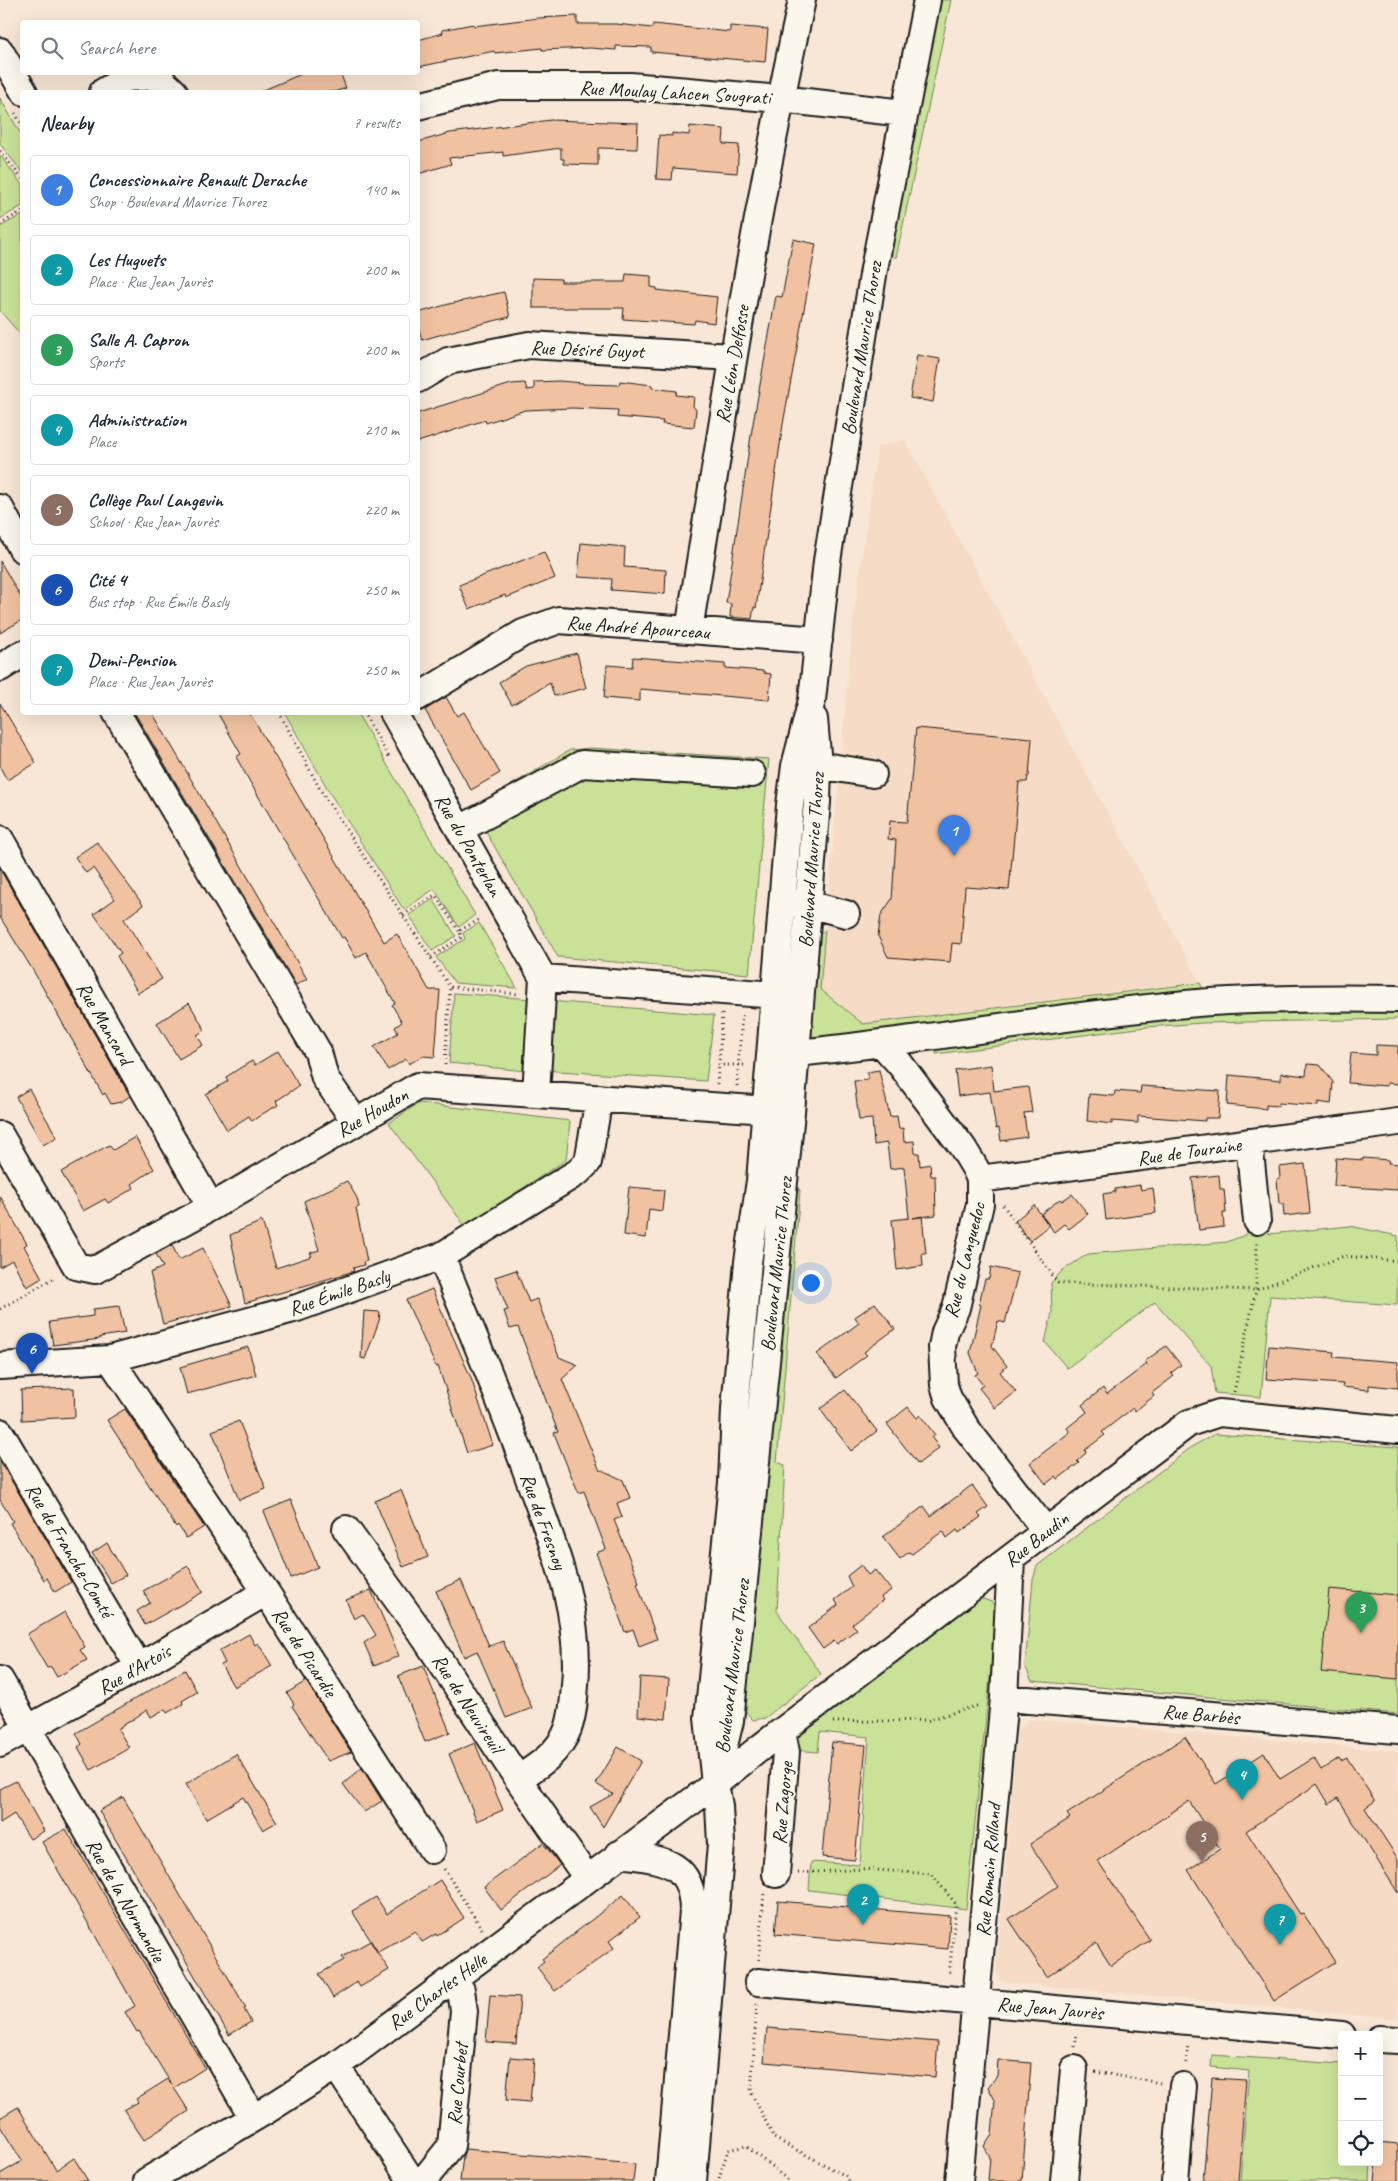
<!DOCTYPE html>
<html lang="en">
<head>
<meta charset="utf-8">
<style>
	:root { --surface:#fff; --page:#f2f2f3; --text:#1f2937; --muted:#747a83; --line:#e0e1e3; --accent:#d93025 }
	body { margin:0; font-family:Caveat,sans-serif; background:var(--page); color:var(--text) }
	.controls { position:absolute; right:15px; bottom:15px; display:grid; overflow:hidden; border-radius:5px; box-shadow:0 5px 20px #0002 }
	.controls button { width:45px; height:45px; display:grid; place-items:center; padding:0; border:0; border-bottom:1px solid var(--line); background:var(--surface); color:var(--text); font:25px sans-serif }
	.you { position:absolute; left:810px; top:1282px; width:18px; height:18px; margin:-12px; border:4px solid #fff; border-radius:50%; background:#1a73e8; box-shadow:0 0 0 8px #1a73e833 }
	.badge { display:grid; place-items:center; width:32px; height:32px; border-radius:50%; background:var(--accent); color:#fff; font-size:16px; font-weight:700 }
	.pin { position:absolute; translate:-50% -41px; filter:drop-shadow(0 1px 2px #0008) }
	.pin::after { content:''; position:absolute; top:26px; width:18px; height:15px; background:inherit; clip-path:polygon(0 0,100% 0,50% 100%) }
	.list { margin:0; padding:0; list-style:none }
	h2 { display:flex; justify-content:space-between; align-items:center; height:65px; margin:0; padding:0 20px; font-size:21px }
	h2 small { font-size:16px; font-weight:400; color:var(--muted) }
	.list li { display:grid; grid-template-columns:32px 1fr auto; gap:15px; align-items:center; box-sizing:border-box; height:70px; margin:0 10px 10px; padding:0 10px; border:1px solid var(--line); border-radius:5px }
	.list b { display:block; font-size:19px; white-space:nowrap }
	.list p { margin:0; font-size:16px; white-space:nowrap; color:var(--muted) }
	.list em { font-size:16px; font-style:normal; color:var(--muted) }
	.icon { flex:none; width:28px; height:28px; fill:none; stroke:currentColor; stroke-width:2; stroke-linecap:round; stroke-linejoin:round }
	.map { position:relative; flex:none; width:1398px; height:2181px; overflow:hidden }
	.search { position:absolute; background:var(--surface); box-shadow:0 5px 20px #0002; left:20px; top:20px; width:400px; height:55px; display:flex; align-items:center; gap:12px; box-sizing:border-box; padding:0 18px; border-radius:5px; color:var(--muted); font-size:19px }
	.panel { position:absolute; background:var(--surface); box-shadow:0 5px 20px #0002; left:20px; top:90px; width:400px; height:625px; border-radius:5px }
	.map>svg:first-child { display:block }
	.built { fill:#f6dcc6 }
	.green { fill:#c9e298; stroke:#727f5a }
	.building { fill:#f1c2a1; stroke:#1c1c1c }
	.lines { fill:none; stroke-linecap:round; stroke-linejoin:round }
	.minor-casing { stroke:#1c1c1c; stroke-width:30 }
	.path { stroke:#1c1c1c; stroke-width:3; stroke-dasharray:1 4; stroke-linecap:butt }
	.minor { stroke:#fbf7ec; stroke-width:26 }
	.labels { text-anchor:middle; stroke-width:4; stroke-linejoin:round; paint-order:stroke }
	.street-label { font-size:20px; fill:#1c1c1c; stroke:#fbf7ec }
</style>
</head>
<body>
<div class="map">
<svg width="1398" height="2181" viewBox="0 0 1398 2181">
	<rect width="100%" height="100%" fill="#f8e7d6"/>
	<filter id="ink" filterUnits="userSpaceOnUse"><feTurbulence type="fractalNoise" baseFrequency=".02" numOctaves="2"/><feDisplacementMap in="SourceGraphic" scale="10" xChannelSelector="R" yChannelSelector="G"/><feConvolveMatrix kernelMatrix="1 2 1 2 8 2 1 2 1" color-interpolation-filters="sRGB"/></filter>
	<g filter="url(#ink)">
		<path class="built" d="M905 440 1200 982 863 1024 820 989 853 621 877 447Z
			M1028 1719 1398 1751V2019L1001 1982 996 1972 1017 1731Z"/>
		<path class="green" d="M941 0H951L896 258 888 252Z
			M0 98 22 136V172L0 144Z
			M0 155 22 185V206L0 219Z
			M22 215V336L0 311V227Z
			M285 713H357L475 915 459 927 434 889 404 910 331 795Z
			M591 748 769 759 749 974 558 957 485 830 479 804 570 750Z
			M433 899 456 936 432 951 409 915Z
			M479 923 517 988 455 983 436 957 465 939 463 933Z
			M825 930 820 989 863 1024 1200 983 1206 995 816 1044 805 1033 812 941Z
			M454 993 532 999 525 1071 449 1063Z
			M549 1001 714 1015 706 1081 544 1070Z
			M1398 1006V1019L1202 1023 1146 1027 936 1054 935 1044 1192 1011Z
			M419 1103 570 1121 566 1160 465 1226 389 1123Z
			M793 1189 800 1190 777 1462 785 1465 777 1611 821 1674 765 1718 753 1720 745 1711 747 1678Z
			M1268 1219 1269 1234 1350 1226 1398 1236 1397 1305 1270 1296 1261 1397 1215 1393 1211 1366 1155 1302 1067 1368 1045 1342 1052 1313 1051 1283 1063 1270 1088 1254 1227 1242 1247 1234V1222Z
			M1215 1434 1398 1447V1714L1032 1681 1025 1666 1033 1580 1037 1566 1193 1446Z
			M972 1599H983L992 1602 997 1611 966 1909 809 1890 811 1862 860 1865 869 1737 820 1732 818 1752 794 1750 795 1737Z
			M1212 2055 1342 2064V2162H1371L1370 2181H1240L1249 2071 1211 2067Z"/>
		<path class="building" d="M577 16V24H616L652 28 653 24 730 32V26L768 29 765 62 651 52V47L616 46V50L590 48 542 50V48L495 53 494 51 418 67V40L443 33 442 30 473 24 474 26 538 18Z
			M306 72H340L346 88 334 92H259Z
			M551 120 638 123 637 149 598 148V165L564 164V159H561V148L503 156V152L449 158 451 164 418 174V142L450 133Z
			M690 126 724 129 723 144 739 145 737 173 673 168 672 180 656 179 659 135 672 136V133L689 135Z
			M793 239 816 244 783 424 756 608 754 607 752 619 730 617 731 604 726 603 752 429 776 296 782 297Z
			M626 274 651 276V287L657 288V290L717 297 714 323 695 320 694 324 623 319 624 308H533V278L561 279V282H625Z
			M504 292 510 317 460 329 422 340 418 327V313L449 304Z
			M917 355 940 359 933 402 910 398Z
			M559 381 583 383V384L619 385 620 381 652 385V388L677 391 676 395 694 397 693 406 696 410 694 427 662 424 663 421 617 417 618 410 572 408 525 410 486 423 485 420 418 442V413L511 384 525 383 527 390 534 389V382Z
			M581 543 625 547 624 567 666 570 665 594 611 590 612 579 578 577Z
			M544 552 555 578 506 598 505 595 469 609 459 585Z
			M0 561 22 599V620L0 633Z
			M577 653 586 688 554 696 550 683 512 705 499 682 526 666Z
			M633 657 725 664V668L764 671V673L771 674 769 700 640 689V701L604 698 607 665 632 667Z
			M446 697 457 716 464 712 500 773 471 790 425 710Z
			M0 703 36 763 7 780 0 767Z
			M134 712H152L307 979 296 985Z
			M217 712H249L384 942 397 934 429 990H440L435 1057 423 1056 409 1064 406 1059 388 1070 374 1047 398 1033 395 1027 402 1022 392 1005 395 1003 366 952 356 958 344 937 342 938 250 782 236 757 241 754Z
			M916 728 1032 738 1029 776H1028L1027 782H1019L1009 890 965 887 961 944 952 943 950 962 888 957 878 936 881 915 892 899 896 840 888 839 890 821 907 822Z
			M97 842 143 905 124 919 162 979 138 993 117 956 121 953 94 914 115 899 93 868 86 873 75 857Z
			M0 869 130 1096 121 1102 111 1104 105 1093 103 1095 34 972 0 917Z
			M189 1003 205 1030 197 1035 203 1045 179 1059 157 1023Z
			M1376 1045 1398 1046V1084L1387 1083V1086L1348 1083 1351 1053 1376 1055Z
			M278 1051 299 1086 276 1101 278 1105 264 1113 252 1121 249 1116 227 1130 206 1094 228 1081 226 1077 240 1068 252 1061 255 1065Z
			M1307 1064 1320 1065 1333 1082 1331 1104 1318 1102V1106L1279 1103 1278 1106 1266 1105V1109L1227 1105 1229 1075 1281 1080V1073L1306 1076Z
			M991 1065 994 1091 1028 1087 1032 1112 1024 1113 1027 1137 1001 1141 999 1128 996 1129 990 1092 958 1096 955 1070Z
			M879 1070 890 1117 897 1116 899 1129 903 1128 904 1142 914 1141 915 1153H919L920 1166 930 1164 931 1176H935L936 1215 913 1218 922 1216 926 1253H922L923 1266 897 1270 892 1220 909 1218 904 1167 890 1169 887 1143 874 1145 872 1119 859 1120 854 1081 868 1080 867 1072Z
			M1141 1086 1220 1091 1218 1118H1205V1121L1138 1116V1123L1112 1121V1124L1087 1121 1089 1094 1114 1096 1115 1091 1140 1093Z
			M29 1089 57 1137 43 1145 16 1097Z
			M135 1137 154 1169 132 1184 134 1188 108 1203 105 1199 83 1211 61 1172 109 1145 113 1150Z
			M1336 1158 1363 1160V1158L1389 1160 1388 1163 1398 1164V1190L1334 1186Z
			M1305 1164 1310 1213 1284 1216 1283 1204H1279L1277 1179 1280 1178 1279 1167Z
			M1219 1175 1220 1189H1224L1225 1200 1226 1213H1223L1224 1227 1199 1230 1192 1178Z
			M347 1181 357 1198 359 1207 356 1208 367 1261 363 1262 364 1265 353 1268 354 1271 348 1273 245 1303 230 1235 262 1221 276 1268 312 1256 310 1253 319 1250 304 1201Z
			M1140 1185 1141 1190 1153 1188 1156 1213 1106 1220 1103 1194 1115 1192V1189Z
			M629 1187 664 1190 662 1211 649 1209 646 1238 624 1235Z
			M1072 1194 1088 1214 1069 1229 1064 1224 1054 1232 1041 1214 1060 1199 1062 1201Z
			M0 1196 27 1244 24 1246 42 1278 27 1287 12 1260 0 1267Z
			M1034 1205 1049 1226 1030 1241 1015 1221Z
			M172 1245 179 1260 203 1248 232 1306 163 1324 150 1273 163 1267 156 1254Z
			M991 1267 1018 1273 1005 1323 998 1321 992 1346 1007 1366 1000 1372 1016 1392 995 1408 979 1388 983 1385 975 1375 978 1373 970 1353 981 1305 979 1304 982 1291 985 1279H989Z
			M516 1270 529 1302 537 1299 559 1357 578 1365 562 1379 600 1471 602 1470 623 1480 630 1498 617 1503 622 1517 614 1520 639 1582 637 1583 657 1639 639 1646 633 1629 625 1632 618 1613 619 1612 596 1553 606 1549 584 1491 579 1493 570 1473 554 1433 558 1432 518 1327 510 1329 504 1311 508 1310 495 1277Z
			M432 1289 471 1378 493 1445 467 1453 438 1366 436 1367 406 1300Z
			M875 1303 895 1329 864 1352 867 1355 836 1378 817 1354 859 1323 855 1317Z
			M119 1306 125 1333 100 1337V1339L53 1345 49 1322 93 1316V1309Z
			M364 1311 380 1312 379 1321 365 1359 361 1358Z
			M1166 1346 1181 1365 1171 1373 1174 1376 1152 1393 1154 1396 1135 1411 1133 1408 1102 1432 1105 1435 1085 1450 1086 1453 1077 1461 1079 1463 1058 1479 1056 1476 1046 1484 1030 1463 1070 1432 1067 1428 1087 1412 1082 1405 1103 1388 1107 1394 1147 1364 1145 1361Z
			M1269 1346 1334 1352 1333 1357 1398 1362V1388L1369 1385V1390L1342 1387 1343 1384 1266 1379Z
			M248 1347 256 1375 187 1394 180 1367Z
			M74 1388 75 1417 22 1420 21 1390Z
			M845 1390 877 1431 851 1451 820 1409Z
			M908 1407 917 1418 920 1415 935 1435 932 1438 939 1448 918 1464 887 1424Z
			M125 1409 204 1527 186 1538 178 1525 176 1527 107 1420Z
			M239 1421 266 1489 239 1500 212 1431Z
			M0 1461 71 1582 55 1592 47 1578 44 1580 10 1523 13 1521 0 1500Z
			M972 1485 988 1507 978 1514 981 1517 959 1533 957 1530 947 1538 943 1531 912 1554 909 1552 900 1559 883 1537 924 1506 931 1516Z
			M401 1490 428 1557 403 1567 375 1501Z
			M291 1500 318 1567 291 1578 264 1511Z
			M107 1543 126 1575 111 1583 92 1553Z
			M861 1565 868 1575 875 1570 891 1590 881 1597 883 1600 852 1624 857 1629 837 1644 834 1641 823 1649 808 1628 838 1605 835 1600 852 1587 847 1576Z
			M188 1566 203 1592 145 1625 137 1611 150 1603 143 1591Z
			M461 1580 489 1646 487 1647 503 1641 532 1708 506 1718 477 1651 464 1657 436 1591Z
			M1329 1589 1398 1595V1679L1321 1672Z
			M371 1590 399 1656 374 1666 364 1643 376 1635 363 1614 354 1619 346 1600Z
			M65 1612 85 1647 80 1650 87 1660 57 1677 51 1667 47 1668 27 1634Z
			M249 1634 255 1645 258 1643 272 1666 234 1687 221 1665 225 1663 219 1651Z
			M423 1666 450 1732 425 1742 398 1676Z
			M185 1670 197 1692 182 1701 183 1704 167 1713 165 1709 151 1717 147 1710 118 1729 129 1748 91 1770 78 1747 82 1744 76 1733Z
			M640 1677 669 1679 666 1719 638 1716Z
			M306 1681 351 1752 328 1761 292 1706 294 1704 287 1693Z
			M1185 1737 1216 1784 1264 1753 1280 1779 1314 1758 1321 1770 1339 1758 1341 1761 1347 1758 1375 1801 1365 1808 1398 1859V1893L1338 1798 1329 1804 1317 1784 1246 1831 1300 1914 1303 1913 1335 1962 1274 2001 1188 1870 1220 1849 1189 1801 1098 1861 1150 1940 1111 1966 1096 1943 1047 1977 1009 1919 1058 1886 1030 1844 1070 1818 1067 1814Z
			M832 1742 866 1745 855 1860 822 1857Z
			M475 1743 503 1810 477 1821 449 1754Z
			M618 1747 641 1761 603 1827 590 1807 613 1794 596 1784Z
			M236 1754 277 1822 263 1830 243 1797 206 1819 186 1784Z
			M362 1768 382 1801 364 1812 343 1784Z
			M16 1781 44 1831 30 1839 14 1814 0 1823V1789Z
			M123 1797 246 2008 244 2009 251 2022 229 2035 99 1811Z
			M66 1829 205 2068 174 2088 189 2111 144 2140 124 2110 138 2102 136 2099 168 2079 172 2085 139 2031 137 2032 125 2012 135 2006 42 1842Z
			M543 1843 560 1865 501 1910 484 1887Z
			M440 1880 464 1918 437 1936 436 1934 422 1942 415 1931 378 1952 352 1911 376 1897 387 1914Z
			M623 1895 640 1917 609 1941 614 1948 555 1991 537 1967 544 1961 542 1959Z
			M778 1901 950 1916 948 1949 775 1934Z
			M370 1941 389 1970 360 1987 357 1982 333 1998 319 1974 344 1960 342 1957Z
			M490 1995 520 1997 516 2044 486 2042Z
			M767 2028 938 2042 935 2077 764 2062Z
			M510 2057 534 2059 530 2102 506 2100Z
			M998 2060 1031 2063 1022 2181H988L990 2157 984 2146 992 2134 995 2100 988 2087 997 2076Z
			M1212 2078 1246 2080 1238 2181H1203Z
			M18 2107 56 2170 74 2158 88 2181H0V2174L22 2161 0 2126V2118Z
			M1379 2142 1398 2144V2181H1375L1377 2162H1379Z
			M465 2149 635 2164 633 2181H460L463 2156Z"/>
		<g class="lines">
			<defs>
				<path id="minor" d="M0 51 24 92
					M103 92 127 78 157 76 174 92
					M418 106 498 86H630L780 99 904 113
					M418 379 448 361 529 345 733 357
					M0 508 22 549
					M689 630C723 419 756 208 802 0
					M0 668 22 654
					M418 697 523 633 559 620 819 640
					M116 712 318 1052 325 1078 355 1121
					M393 712 543 978 536 1094
					M801 766 818 765 873 774
					M460 829 582 764 752 774
					M0 839 211 1207
					M790 902 808 904 846 914
					M543 978 791 996
					M882 1044 900 1064 963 1148 975 1168 980 1179V1204L956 1308 945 1332 942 1347 944 1385 948 1398 966 1428 1046 1531
					M796 1053C926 1040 1056 1016 1186 1004 1257 998 1327 998 1398 999
					M0 1135 76 1266 95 1270 211 1207 418 1086 783 1111
					M1249 1142 1257 1221
					M980 1179 1398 1122
					M441 1256C470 1327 500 1398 526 1470 551 1540 582 1609 575 1685 574 1700 573 1715 568 1729 559 1753 538 1766 518 1779
					M110 1359 266 1592 432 1850
					M0 1366 110 1359 297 1308 441 1256 578 1172 588 1162 599 1098
					M0 1432 139 1667
					M346 1529 425 1638 518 1779 587 1878
					M0 1680 253 2118
					M1004 1698 1398 1730
					M0 1744 139 1667 266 1592
					M720 1762 730 1721 791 1112 817 802 818 765 814 719
					M619 1854C661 1860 692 1859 693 1911L669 2181
					M776 1874 786 1752 782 1732
					M758 1982 1342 2035
					M1379 2039 1398 2040
					M336 2066 412 2181
					M147 2181 267 2110 336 2066 715 1784 761 1747 1189 1423 1219 1413 1398 1430
					M423 2181 451 2146 464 2011 461 1990 454 1978
					M693 2181 721 1844 719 1806 715 1784 708 1718 732 1483 735 1409 748 1262 760 1181 790 805 795 766 812 700 827 561 874 269 927 0
					M959 2181 1004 1698 1011 1559
					M1064 2181 1074 2069
					M1175 2181 1183 2086"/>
			</defs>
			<use href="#minor" class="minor-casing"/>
			<path class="path" d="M15 113 22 125
				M0 151 22 179
				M0 225 22 211
				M279 712 321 791 450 987 519 994
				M363 712 389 757
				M403 915 435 895 459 931
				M431 957 462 937 459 931 482 918
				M722 1014 719 1065H747
				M445 1065 450 987
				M717 1084 719 1065
				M737 1086 742 1015
				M1003 1205 1058 1283 1256 1290 1344 1256 1398 1261
				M0 1309 56 1277
				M1234 1392 1256 1290 1257 1243
				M833 1722 928 1720 980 1705
				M444 1869 482 1929
				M798 1873 863 1869 931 1874 956 1904 949 1976
				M759 1960 764 1892
				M757 2004 751 2092 774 2138 846 2176 848 2181
				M1075 2047 1077 2034
				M1186 2063 1188 2044
				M1095 2072 1161 2083
				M719 2178 728 2150 746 2146 789 2181"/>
			<use href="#minor" class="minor"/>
		</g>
	</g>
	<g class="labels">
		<g class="street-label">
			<text transform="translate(675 92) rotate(3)" y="7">Rue Moulay Lahcen Sougrati</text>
			<text transform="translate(861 348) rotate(-81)" y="7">Boulevard Maurice Thorez</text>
			<text transform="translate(587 349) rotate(2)" y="7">Rue Désiré Guyot</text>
			<text transform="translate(732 364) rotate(-80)" y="7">Rue Léon Delfosse</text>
			<text transform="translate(638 627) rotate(4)" y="7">Rue André Apourceau</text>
			<text transform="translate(469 845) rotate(60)" y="7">Rue du Ponterlan</text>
			<text transform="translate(811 860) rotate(-86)" y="7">Boulevard Maurice Thorez</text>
			<text transform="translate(105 1023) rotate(60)" y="7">Rue Mansard</text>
			<text transform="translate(372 1112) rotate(-30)" y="7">Rue Houdon</text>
			<text transform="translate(1189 1151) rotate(-8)" y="7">Rue de Touraine</text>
			<text transform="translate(964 1260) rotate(-76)" y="7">Rue du Languedoc</text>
			<text transform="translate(776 1264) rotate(-84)" y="7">Boulevard Maurice Thorez</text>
			<text transform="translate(339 1292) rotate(-19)" y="7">Rue Émile Basly</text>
			<text transform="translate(544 1521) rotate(70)" y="7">Rue de Fresnoy</text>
			<text transform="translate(1036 1539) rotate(-38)" y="7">Rue Baudin</text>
			<text transform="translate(70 1550) rotate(59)" y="7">Rue de Franche-Comté</text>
			<text transform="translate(305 1652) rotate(57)" y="7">Rue de Picardie</text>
			<text transform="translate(732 1666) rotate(-83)" y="7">Boulevard Maurice Thorez</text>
			<text transform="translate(134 1669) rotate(-30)" y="7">Rue d'Artois</text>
			<text transform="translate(468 1703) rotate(57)" y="7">Rue de Neuvireuil</text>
			<text transform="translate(1201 1714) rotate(5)" y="7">Rue Barbès</text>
			<text transform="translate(782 1803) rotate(-85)" y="7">Rue Zagorge</text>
			<text transform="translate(988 1870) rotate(-85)" y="7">Rue Romain Rolland</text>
			<text transform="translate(126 1900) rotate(60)" y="7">Rue de la Normandie</text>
			<text transform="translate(437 1991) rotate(-36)" y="7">Rue Charles Helle</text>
			<text transform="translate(1050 2008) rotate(5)" y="7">Rue Jean Jaurès</text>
			<text transform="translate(457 2084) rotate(-85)" y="7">Rue Courbet</text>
		</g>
	</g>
</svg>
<div class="controls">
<button>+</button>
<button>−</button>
<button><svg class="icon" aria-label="locate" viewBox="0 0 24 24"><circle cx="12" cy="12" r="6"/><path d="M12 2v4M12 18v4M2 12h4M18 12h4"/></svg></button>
</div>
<div class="you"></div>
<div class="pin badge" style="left:954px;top:856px;background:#3f7fe0">1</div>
<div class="pin badge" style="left:863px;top:1925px;background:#0f9aa8">2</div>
<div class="pin badge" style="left:1361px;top:1633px;background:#2e9e5b">3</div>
<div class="pin badge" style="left:1242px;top:1800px;background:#0f9aa8">4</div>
<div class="pin badge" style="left:1202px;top:1862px;background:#8d6e63">5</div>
<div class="pin badge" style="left:32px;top:1374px;background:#1a4fb4">6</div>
<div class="pin badge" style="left:1280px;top:1945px;background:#0f9aa8">7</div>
<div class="search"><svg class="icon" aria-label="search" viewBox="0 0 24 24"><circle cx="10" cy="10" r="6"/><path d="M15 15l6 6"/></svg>Search here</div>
<section class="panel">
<h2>Nearby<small>7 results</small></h2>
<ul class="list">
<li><span class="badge" style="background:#3f7fe0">1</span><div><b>Concessionnaire Renault Derache</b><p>Shop · Boulevard Maurice Thorez</p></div><em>140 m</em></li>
<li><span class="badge" style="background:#0f9aa8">2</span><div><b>Les Huguets</b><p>Place · Rue Jean Jaurès</p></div><em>200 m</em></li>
<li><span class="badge" style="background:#2e9e5b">3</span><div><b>Salle A. Capron</b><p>Sports</p></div><em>200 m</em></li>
<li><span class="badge" style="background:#0f9aa8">4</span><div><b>Administration</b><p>Place</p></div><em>210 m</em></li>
<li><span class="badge" style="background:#8d6e63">5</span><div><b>Collège Paul Langevin</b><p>School · Rue Jean Jaurès</p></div><em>220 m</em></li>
<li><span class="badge" style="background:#1a4fb4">6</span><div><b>Cité 4</b><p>Bus stop · Rue Émile Basly</p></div><em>250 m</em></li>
<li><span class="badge" style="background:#0f9aa8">7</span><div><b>Demi-Pension</b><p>Place · Rue Jean Jaurès</p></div><em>250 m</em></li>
</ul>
</section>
</div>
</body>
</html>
